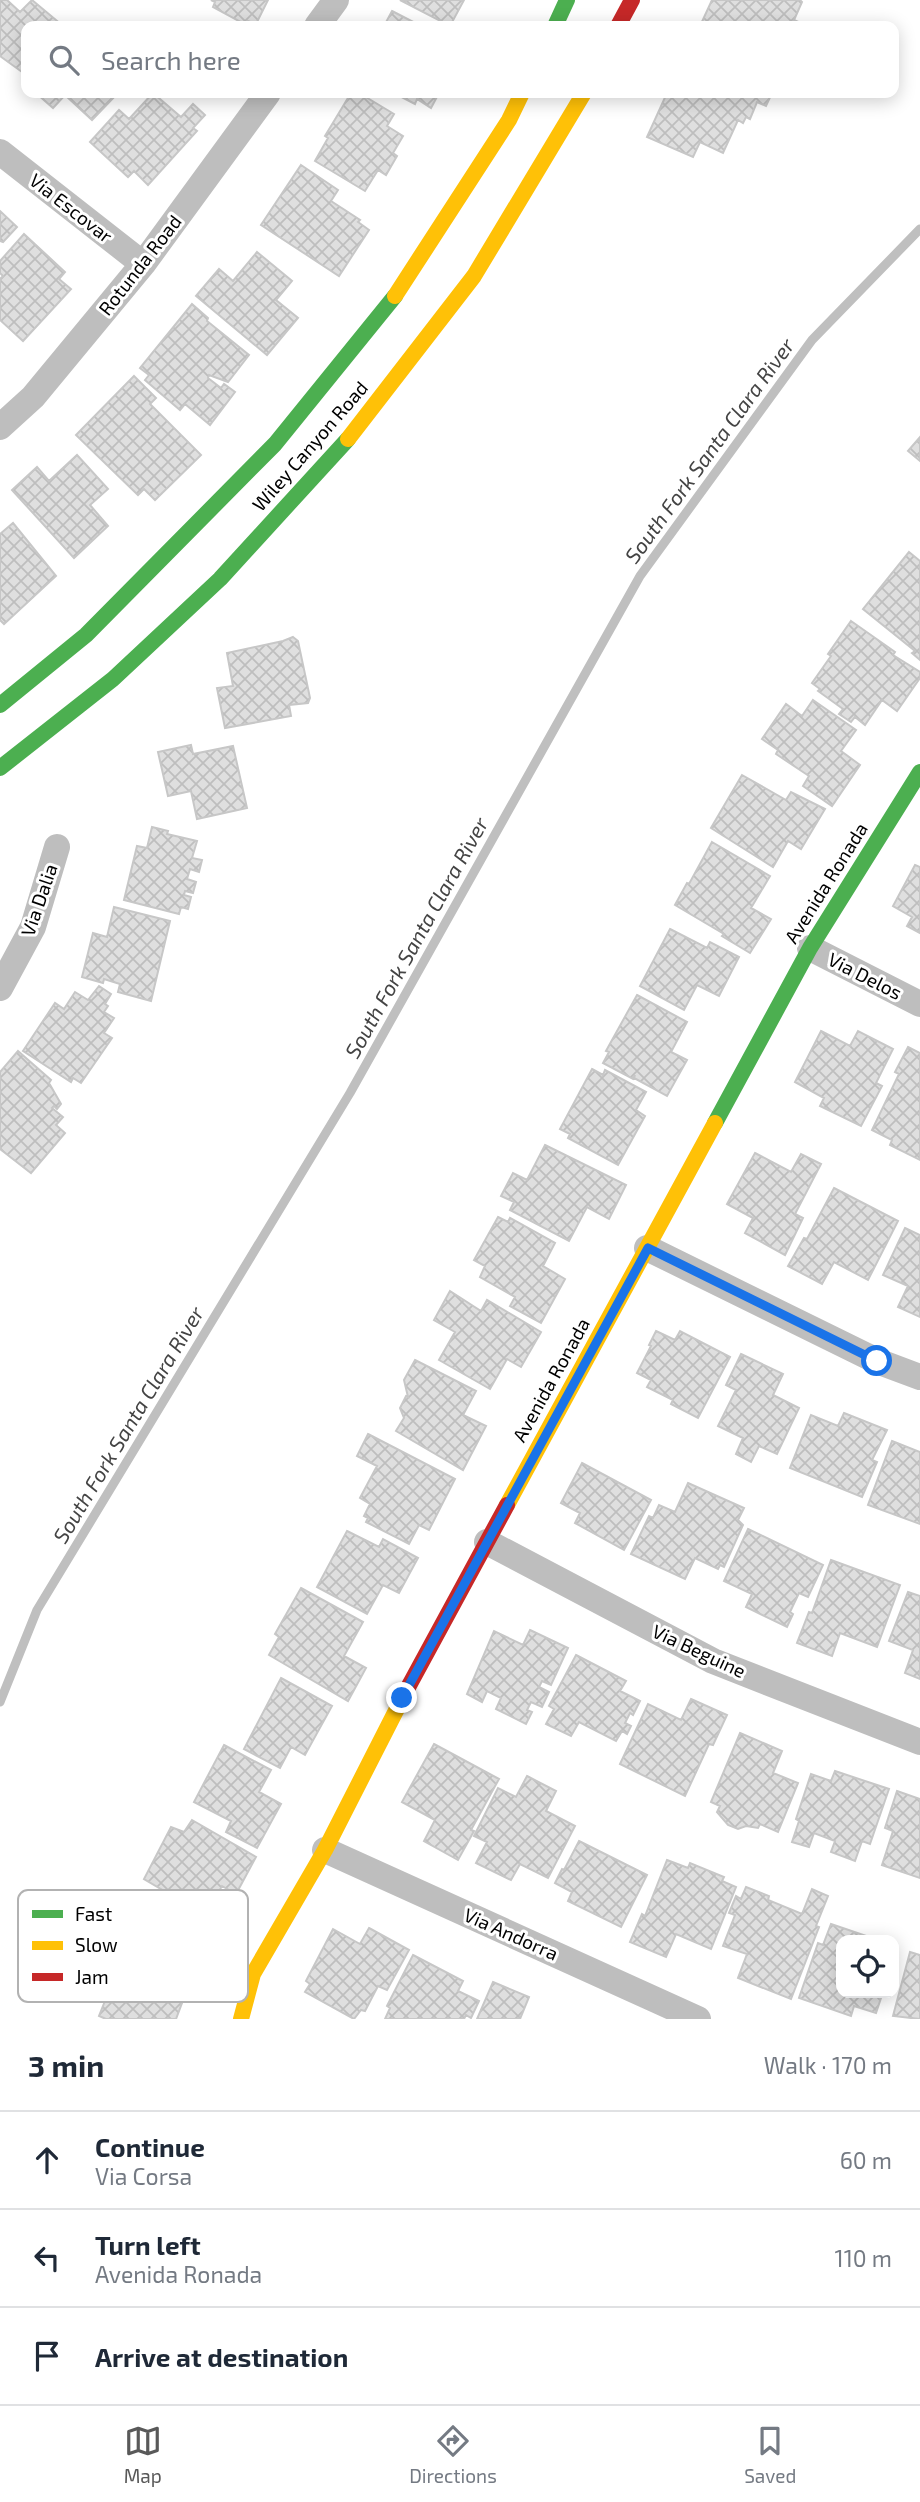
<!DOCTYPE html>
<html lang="en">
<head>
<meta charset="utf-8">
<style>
	:root { --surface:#fff; --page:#f2f2f3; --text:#1f2937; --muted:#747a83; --line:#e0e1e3; --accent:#595959 }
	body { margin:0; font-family:"Exo 2",sans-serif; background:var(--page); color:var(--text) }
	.controls { position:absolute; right:21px; bottom:21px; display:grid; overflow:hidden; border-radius:14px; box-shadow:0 4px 18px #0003 }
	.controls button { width:63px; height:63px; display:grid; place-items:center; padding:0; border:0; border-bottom:2px solid var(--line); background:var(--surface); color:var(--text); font:35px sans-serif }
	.stop { position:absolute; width:21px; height:21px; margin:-16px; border:5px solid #1a73e8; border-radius:50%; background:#fff }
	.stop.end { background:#1a73e8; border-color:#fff; box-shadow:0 2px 7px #0008 }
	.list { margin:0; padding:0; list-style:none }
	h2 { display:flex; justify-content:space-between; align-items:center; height:91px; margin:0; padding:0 28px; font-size:30px }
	h2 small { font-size:23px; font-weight:400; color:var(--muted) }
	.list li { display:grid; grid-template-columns:46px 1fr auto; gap:21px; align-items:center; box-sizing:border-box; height:98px; padding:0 28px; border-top:2px solid var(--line) }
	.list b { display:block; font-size:26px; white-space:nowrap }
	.list p { margin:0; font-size:23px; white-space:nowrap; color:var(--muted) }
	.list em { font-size:23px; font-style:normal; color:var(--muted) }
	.icon { flex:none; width:38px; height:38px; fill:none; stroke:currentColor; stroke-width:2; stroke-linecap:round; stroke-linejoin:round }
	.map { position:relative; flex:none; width:920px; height:2019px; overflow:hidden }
	.search { position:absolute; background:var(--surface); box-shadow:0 4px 18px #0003; left:21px; right:21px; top:21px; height:77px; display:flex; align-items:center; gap:18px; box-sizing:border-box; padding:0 24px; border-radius:14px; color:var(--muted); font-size:26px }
	.sheet { height:385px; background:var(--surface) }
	nav { display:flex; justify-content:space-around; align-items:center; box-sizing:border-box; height:98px; border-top:2px solid var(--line); background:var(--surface); font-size:19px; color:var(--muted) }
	nav a { display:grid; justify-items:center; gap:4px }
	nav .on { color:var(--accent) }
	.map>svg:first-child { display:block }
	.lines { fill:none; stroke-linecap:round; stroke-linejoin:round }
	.stream { stroke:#bfbfbf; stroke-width:9 }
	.building { fill:url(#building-cross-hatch); stroke:#c7c7c7; stroke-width:2 }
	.street { stroke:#bebebe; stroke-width:26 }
	.fast { stroke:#4caf50; stroke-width:16 }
	.slow { stroke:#ffc107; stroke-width:16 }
	.jam { stroke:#c62828; stroke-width:16 }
	.route { stroke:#1a73e8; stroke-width:9 }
	.labels { text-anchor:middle; stroke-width:6; stroke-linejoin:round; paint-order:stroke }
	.street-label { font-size:19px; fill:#000; stroke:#fff }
	.water-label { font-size:21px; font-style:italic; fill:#444; stroke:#fff }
	.key { fill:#fff; stroke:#b2b2b2; stroke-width:2 }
	.key-label { font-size:19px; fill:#000 }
</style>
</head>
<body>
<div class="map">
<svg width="920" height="2019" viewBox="0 0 920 2019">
	<defs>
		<pattern id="building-cross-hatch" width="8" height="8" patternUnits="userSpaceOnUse" patternTransform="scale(1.75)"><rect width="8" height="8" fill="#dfdfdf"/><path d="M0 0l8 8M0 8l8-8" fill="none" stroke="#bebebe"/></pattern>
	</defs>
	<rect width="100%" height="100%" fill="#fff"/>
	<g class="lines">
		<path class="stream" d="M0 1702 37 1610 350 1093 640 576 812 340 920 229"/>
	</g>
	<path class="building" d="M0 0H7L20 12 32 0 62 25 26 26V67L22 72 0 56Z
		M211 0H268L256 24 248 21 246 25 213 7 215 2Z
		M400 0H464L450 26Z
		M712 0H800L802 2 794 20 803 24 802 26H700Z
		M392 11 421 26H384Z
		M36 93H118L92 120 65 95 53 108Z
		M153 93 181 117 193 104 205 115 193 128 197 131 148 185 134 171 128 177 90 142 119 110 129 119Z
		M351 93H359L394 114 387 126 403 136 393 153 397 156 386 175 378 170 365 191 315 161 328 138 325 136Z
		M394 93H439L431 108 417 99 415 104Z
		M667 93H772L766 106 757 102 750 119 746 117 743 123 738 120 723 153 700 142 693 157 647 137Z
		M301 165 338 190 331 201 360 220 358 222 369 230 339 276 261 225Z
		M0 211 17 227 3 242 0 241Z
		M24 234 65 272 59 279 71 289 23 341 0 320V279L3 276 0 273V261Z
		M257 252 292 281 276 300 298 318 267 355 196 296 219 269 233 281Z
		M192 304 208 318 207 321 249 355 228 382 209 375 208 378 221 388 224 384 235 392 210 425 185 404 180 410 145 380 149 375 140 368Z
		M134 376 156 398 150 404 201 455 155 500 144 489 138 495 76 435Z
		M920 437V461L908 451Z
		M77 455 108 489 90 505 108 526 74 558 12 490 37 467 49 481Z
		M13 523 56 576 4 624 0 620V534Z
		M909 552 920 561V660L912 653 915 651 863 609Z
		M851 621 895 652 893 655 920 672V678L897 711 882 700 865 725 855 717 851 722 839 714 843 709 818 691 820 689 812 683 831 656 828 654Z
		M293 637 298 641 310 698 308 703 289 705 291 716 225 728 217 688 233 686 227 653 283 641Z
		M813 700 856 730 841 751 860 765 832 806 803 786 809 776 776 754 778 750 762 739 786 704 802 716Z
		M191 745 193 754 233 746 247 808 197 819 191 791 168 796 158 752Z
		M742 775 786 800 791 792 825 809 801 849 788 841 773 867 711 828Z
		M152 827 168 831 167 834 197 841 192 858 202 860 199 872 190 869 187 879 196 882 193 893 185 891 184 895 191 897 188 909 181 907 179 914 124 900 137 846 147 848Z
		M712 842 770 876 751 908 771 919 750 953 722 936 724 934 675 905 687 883 689 884Z
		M915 865 920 867V933L907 926 912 917 893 906Z
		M114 907 170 921 151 1001 118 992 120 984 104 979 103 983 82 977 93 933 107 937Z
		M670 929 707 948 710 942 739 957 719 996 697 985 684 1010 640 986Z
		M99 986 111 994 105 1004 108 1006 104 1012 114 1018 104 1033 112 1038 81 1083 73 1078 71 1082 23 1051 55 1003 64 1009 75 992 88 1000Z
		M637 995 687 1022 671 1052 687 1060 667 1096 634 1078 635 1075 633 1079 603 1063 609 1052 606 1051Z
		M821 1031 850 1046 858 1031 893 1049 876 1083 882 1086 861 1126 820 1106 824 1098 795 1082Z
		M908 1047 920 1053V1160L890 1145 892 1140 872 1130 899 1074 895 1072Z
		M18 1051 51 1080 49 1083 61 1104 57 1109 54 1106 52 1108 63 1117 56 1125 65 1133 31 1173 0 1149V1072Z
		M592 1069 603 1075 605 1070 646 1092 636 1110 645 1116 618 1165 568 1138 570 1134 560 1129Z
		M545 1145 626 1185 609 1219 587 1207 569 1241 510 1210 514 1202 501 1196 513 1173 527 1180Z
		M755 1153 791 1172 801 1154 821 1164 795 1214 803 1218 785 1255 745 1233 753 1218 727 1204Z
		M834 1188 898 1221 868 1280 834 1262 822 1284 788 1266 804 1238 807 1239Z
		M498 1217 508 1222 510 1218 555 1243 543 1266 565 1279 541 1323 510 1306 515 1297 480 1277 485 1266 474 1260Z
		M905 1228 920 1235V1317L898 1307 908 1286 883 1275Z
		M450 1291 481 1311 487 1300 541 1332 521 1367 507 1359 490 1389 439 1360 455 1332 434 1320Z
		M656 1331 675 1340 680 1331 730 1357 698 1418 671 1404 673 1400 647 1387 651 1380 637 1373 651 1346 649 1345Z
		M741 1354 783 1374 773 1395 799 1408 777 1454 759 1446 751 1462 736 1454 743 1438 718 1426 736 1390 726 1385Z
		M415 1360 476 1391 463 1415 486 1426 463 1470 396 1431 404 1418 400 1408 406 1396 408 1397 404 1380Z
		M844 1413 887 1430 872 1460 877 1462 862 1497 790 1468 811 1415 838 1426Z
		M368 1434 455 1479 429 1530 419 1525 409 1544 366 1522 368 1518 364 1516 370 1504 360 1498 377 1466 357 1456Z
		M892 1441 920 1452V1524L868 1505Z
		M582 1463 651 1500 624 1550 575 1523 580 1513 561 1503Z
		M688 1483 744 1508 738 1520 743 1525 724 1567 720 1565 718 1569 695 1558 685 1579 631 1554 649 1516 653 1518 659 1505 675 1512Z
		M748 1529 823 1565 808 1597 799 1593 790 1612 793 1614 787 1627 746 1607 752 1594 724 1581Z
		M347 1531 379 1547 383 1539 418 1558 399 1593 383 1585 367 1614 317 1587Z
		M831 1560 900 1585 877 1647 840 1633 832 1656 797 1643 809 1612 812 1613Z
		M301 1588 363 1622 344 1656 366 1668 348 1701 269 1655 279 1637 275 1634Z
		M908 1592 920 1596V1679L905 1673 913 1650 889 1641Z
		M530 1630 568 1648 551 1685 542 1681 539 1687 549 1692 542 1707 531 1702 527 1710 532 1712 526 1724 496 1709 501 1698 487 1691 482 1702 467 1694 494 1631 523 1645Z
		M576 1655 626 1681 620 1691 640 1701 633 1715 630 1713 625 1723 631 1726 627 1734 622 1731 616 1741 579 1722 571 1736 546 1724 554 1709 549 1706Z
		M281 1678 332 1706 305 1755 291 1747 280 1768 244 1749Z
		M691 1699 727 1715 713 1745 709 1744 685 1796 620 1764 648 1704 681 1720Z
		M740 1733 782 1751 773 1773 798 1783 778 1832 760 1824 758 1828 746 1826 738 1829 728 1825 717 1812 720 1806 711 1802Z
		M434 1744 499 1779 471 1830 474 1831 458 1860 424 1841 435 1820 402 1802Z
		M224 1745 271 1770 259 1792 281 1804 257 1848 226 1832 231 1821 194 1802Z
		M835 1771 889 1789 870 1844 862 1841 855 1861 831 1852 835 1841 814 1833 809 1847 792 1842 799 1821 796 1819 811 1774 831 1781Z
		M527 1776 556 1791 546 1811 575 1826 548 1878 520 1864 511 1880 476 1863 487 1842 474 1836 498 1788 516 1797Z
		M897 1791 920 1799V1878L882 1865 893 1831 885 1828Z
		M192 1820 256 1857 236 1894 222 1886 205 1915 144 1879 171 1827 184 1832Z
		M579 1841 647 1875 621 1927 568 1901 572 1892 555 1883 562 1869 564 1870Z
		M667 1860 688 1868 690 1863 724 1877 722 1881 736 1887 711 1949 676 1934 666 1957 630 1942 642 1914 645 1916Z
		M746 1887 769 1896 768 1900 802 1914 812 1889 828 1896 816 1926 819 1927 791 1999 738 1978 747 1954 723 1946 735 1915 729 1913 736 1896 741 1899Z
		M831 1924 878 1940H841V1993H880L879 1997 881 1998 876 2013 854 2006 851 2016 799 1998 818 1943 823 1945Z
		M369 1928 409 1950 387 1990 378 1986 365 2011 361 2010 354 2019 305 1992 310 1984 306 1981 333 1929 360 1944Z
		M910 1952 920 1955V2019L893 2016Z
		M413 1955 463 1981 458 1991 479 2001 471 2018 466 2015 464 2019H385L390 2008 387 2006Z
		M130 1981 182 2003 176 2019H106L99 2016 109 1991 124 1997Z
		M493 1982 529 1997 520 2019H477Z"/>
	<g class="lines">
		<path class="street" d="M317 26 336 0
			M0 152 143 264
			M0 427 33 397 143 264 268 93
			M810 948 920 1004
			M0 988 33 927 57 847
			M647 1248 877 1361 920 1377
			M487 1542 713 1661 920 1742
			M325 1850 698 2019"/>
		<path class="fast" d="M555 26 567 0
			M0 705 86 635 275 444 395 296
			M0 768 113 679 220 579 348 439
			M715 1123 810 948 920 772"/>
		<path class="slow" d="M395 296 509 120 522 93
			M348 439 474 276 584 93
			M507 1505 715 1123
			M241 2019 253 1974 325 1850 405 1693"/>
		<path class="jam" d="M618 26 632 0
			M405 1693 507 1505"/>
	</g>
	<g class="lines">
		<path class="route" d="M402 1698 648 1248 877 1361"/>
	</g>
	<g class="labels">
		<g class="street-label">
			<text transform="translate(71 208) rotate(38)" y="7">Via Escovar</text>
			<text transform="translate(140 265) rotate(-52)" y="7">Rotunda Road</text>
			<text transform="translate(310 446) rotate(-49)" y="7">Wiley Canyon Road</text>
			<text transform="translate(826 883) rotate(-58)" y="7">Avenida Ronada</text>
			<text transform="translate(39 900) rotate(-71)" y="7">Via Dalia</text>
			<text transform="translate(865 976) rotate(27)" y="7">Via Delos</text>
			<text transform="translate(551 1380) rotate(-61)" y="7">Avenida Ronada</text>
			<text transform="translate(699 1651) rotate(25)" y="7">Via Beguine</text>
			<text transform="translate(511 1934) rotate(24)" y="7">Via Andorra</text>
		</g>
		<g class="water-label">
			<text transform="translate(710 451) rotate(-54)" y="7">South Fork Santa Clara River</text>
			<text transform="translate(417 938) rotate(-61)" y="7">South Fork Santa Clara River</text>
			<text transform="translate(129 1425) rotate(-59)" y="7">South Fork Santa Clara River</text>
		</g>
	</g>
	<rect x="18" y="1890" width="230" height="112" rx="10" class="key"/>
	<rect x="32" y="1910" width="31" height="8" fill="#4caf50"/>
	<rect x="32" y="1941" width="31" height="9" fill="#ffc107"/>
	<rect x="32" y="1973" width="31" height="8" fill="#c62828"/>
	<g class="key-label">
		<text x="75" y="1921">Fast</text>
		<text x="75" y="1952">Slow</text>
		<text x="75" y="1984">Jam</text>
	</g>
</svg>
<div class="controls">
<button><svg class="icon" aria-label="locate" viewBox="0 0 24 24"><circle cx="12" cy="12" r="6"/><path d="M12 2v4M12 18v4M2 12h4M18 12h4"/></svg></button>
</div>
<div class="stop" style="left:877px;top:1361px"></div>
<div class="stop end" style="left:402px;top:1698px"></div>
<div class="search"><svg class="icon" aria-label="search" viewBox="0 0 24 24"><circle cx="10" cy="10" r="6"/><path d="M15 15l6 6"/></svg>Search here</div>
</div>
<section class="sheet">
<h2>3 min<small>Walk · 170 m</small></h2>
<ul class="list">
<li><svg class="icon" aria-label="ahead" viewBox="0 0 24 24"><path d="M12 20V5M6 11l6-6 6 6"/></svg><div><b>Continue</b><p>Via Corsa</p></div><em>60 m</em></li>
<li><svg class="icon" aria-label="left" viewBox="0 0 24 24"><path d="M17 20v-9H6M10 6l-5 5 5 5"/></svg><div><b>Turn left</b><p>Avenida Ronada</p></div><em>110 m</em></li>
<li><svg class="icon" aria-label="arrive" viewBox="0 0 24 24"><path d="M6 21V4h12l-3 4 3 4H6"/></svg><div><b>Arrive at destination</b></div></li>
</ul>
</section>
<nav>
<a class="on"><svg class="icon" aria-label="map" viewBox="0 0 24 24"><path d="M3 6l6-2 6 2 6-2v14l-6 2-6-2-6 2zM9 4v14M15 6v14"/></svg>Map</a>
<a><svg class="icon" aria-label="directions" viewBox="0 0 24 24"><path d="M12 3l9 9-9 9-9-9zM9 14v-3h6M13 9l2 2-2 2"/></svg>Directions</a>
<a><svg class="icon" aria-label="saved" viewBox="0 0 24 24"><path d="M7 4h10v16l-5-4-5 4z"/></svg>Saved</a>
</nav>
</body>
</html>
